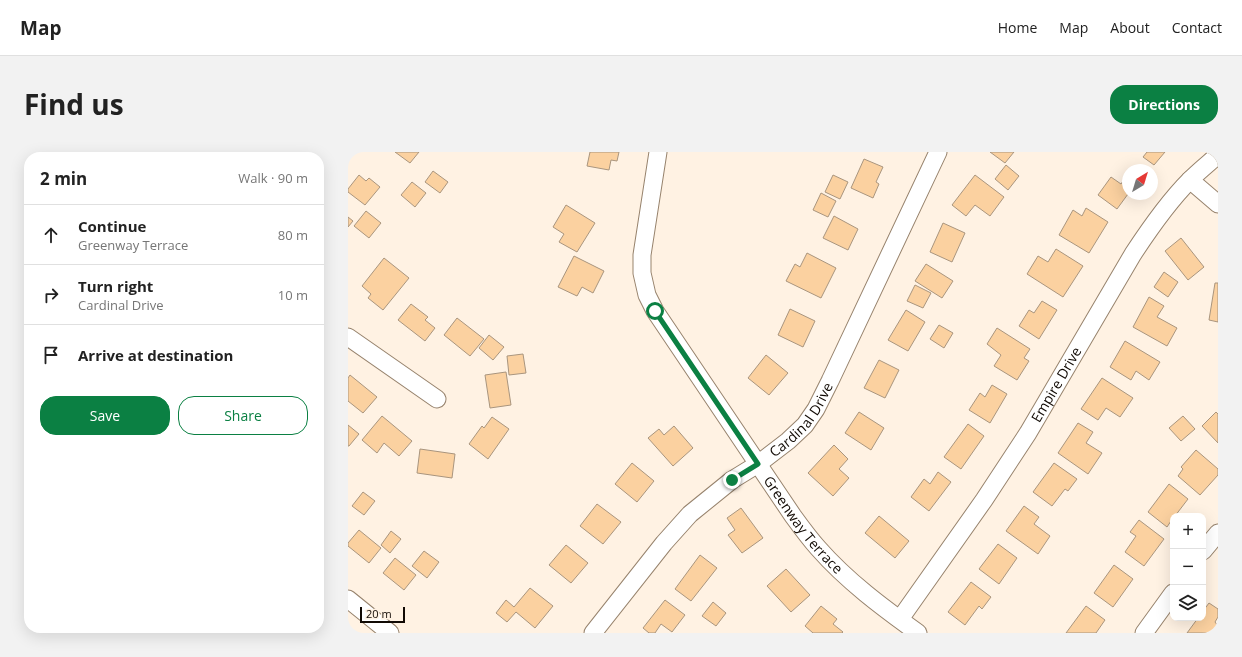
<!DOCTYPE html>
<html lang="en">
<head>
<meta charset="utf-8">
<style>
	:root { --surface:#fff; --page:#f2f2f2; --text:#222; --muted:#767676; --line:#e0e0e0; --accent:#0b8043 }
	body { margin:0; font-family:"Open Sans",sans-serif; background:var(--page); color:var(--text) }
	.controls { position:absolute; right:12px; bottom:12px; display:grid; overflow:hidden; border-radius:8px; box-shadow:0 4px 16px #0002 }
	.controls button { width:36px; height:36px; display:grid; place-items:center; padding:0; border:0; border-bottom:1px solid var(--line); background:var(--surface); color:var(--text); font:20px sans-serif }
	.compass { position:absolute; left:774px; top:12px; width:36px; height:36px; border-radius:50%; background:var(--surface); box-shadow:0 4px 16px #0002; rotate:38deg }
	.scale { position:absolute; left:12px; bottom:10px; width:45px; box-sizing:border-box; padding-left:4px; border:2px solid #110a04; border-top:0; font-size:11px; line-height:14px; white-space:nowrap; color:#110a04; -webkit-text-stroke:3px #fff2e3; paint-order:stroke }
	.stop { position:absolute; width:12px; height:12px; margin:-9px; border:3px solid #0b8043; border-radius:50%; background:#fff }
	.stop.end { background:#0b8043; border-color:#fff; box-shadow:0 1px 4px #0008 }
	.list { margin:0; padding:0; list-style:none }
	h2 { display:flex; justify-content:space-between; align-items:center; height:52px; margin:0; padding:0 16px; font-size:17px }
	h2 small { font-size:13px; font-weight:400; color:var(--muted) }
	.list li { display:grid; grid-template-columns:26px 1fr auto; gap:12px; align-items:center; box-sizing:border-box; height:60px; padding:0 16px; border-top:1px solid var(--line) }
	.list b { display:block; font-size:15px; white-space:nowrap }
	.list p { margin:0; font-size:13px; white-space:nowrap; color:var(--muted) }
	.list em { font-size:13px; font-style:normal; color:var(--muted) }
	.actions { display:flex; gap:8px; padding:12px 16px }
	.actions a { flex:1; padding:9px 0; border:1px solid var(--accent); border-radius:16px; text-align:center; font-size:14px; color:var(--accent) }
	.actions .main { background:var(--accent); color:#fff }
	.icon { flex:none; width:22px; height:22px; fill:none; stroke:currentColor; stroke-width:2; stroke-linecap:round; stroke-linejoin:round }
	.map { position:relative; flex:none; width:870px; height:481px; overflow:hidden; border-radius:16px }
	header { display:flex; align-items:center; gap:24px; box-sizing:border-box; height:56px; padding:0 20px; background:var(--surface); border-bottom:1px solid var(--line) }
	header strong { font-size:19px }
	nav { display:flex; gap:22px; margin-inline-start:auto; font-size:14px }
	.intro { display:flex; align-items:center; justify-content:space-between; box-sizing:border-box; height:96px; padding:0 24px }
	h1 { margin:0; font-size:28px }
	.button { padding:10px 18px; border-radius:16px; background:var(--accent); color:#fff; font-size:14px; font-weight:700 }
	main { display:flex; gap:24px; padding:0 24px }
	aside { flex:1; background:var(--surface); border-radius:16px; box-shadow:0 4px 16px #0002 }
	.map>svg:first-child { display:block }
	.building { fill:#fbd1a0; stroke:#a9957e }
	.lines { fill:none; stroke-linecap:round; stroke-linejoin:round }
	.street-casing { stroke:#97836d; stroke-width:19 }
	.street { stroke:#fff; stroke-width:17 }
	.route { stroke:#0b8043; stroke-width:5 }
	.labels { text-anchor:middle; stroke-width:3; stroke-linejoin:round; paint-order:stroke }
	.street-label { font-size:14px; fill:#110a04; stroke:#fff2e3 }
</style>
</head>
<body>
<header>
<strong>Map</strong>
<nav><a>Home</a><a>Map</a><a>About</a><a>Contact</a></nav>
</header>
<div class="intro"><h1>Find us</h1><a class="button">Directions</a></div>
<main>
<aside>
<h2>2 min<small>Walk · 90 m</small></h2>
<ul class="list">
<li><svg class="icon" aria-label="ahead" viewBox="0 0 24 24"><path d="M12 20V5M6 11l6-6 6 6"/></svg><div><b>Continue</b><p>Greenway Terrace</p></div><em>80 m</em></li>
<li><svg class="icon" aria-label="right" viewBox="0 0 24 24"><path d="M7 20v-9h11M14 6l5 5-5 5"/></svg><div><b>Turn right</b><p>Cardinal Drive</p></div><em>10 m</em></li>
<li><svg class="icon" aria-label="arrive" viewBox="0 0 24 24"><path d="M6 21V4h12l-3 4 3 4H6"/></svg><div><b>Arrive at destination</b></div></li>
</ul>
<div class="actions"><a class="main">Save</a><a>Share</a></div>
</aside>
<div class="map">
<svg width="870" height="481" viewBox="0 0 870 481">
	<rect width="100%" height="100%" fill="#fff2e3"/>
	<path class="building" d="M47 0H71L62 11Z
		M242 0H271L269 9 263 8 261 18 239 14Z
		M642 0H666L657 11Z
		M799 0H817L806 13 795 5Z
		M516 7 535 15 528 30 531 32 525 46 503 36Z
		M658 13 671 24 660 38 647 27Z
		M85 19 100 30 92 41 77 30Z
		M780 22V42L769 57 750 43 763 25 773 32Z
		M11 23 18 29 21 26 32 35 17 53 0 40V37Z
		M485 23 500 30 492 47 477 40Z
		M627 23 656 45 642 64 627 53 618 64 604 53Z
		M64 30 78 41 67 55 53 43Z
		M473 41 488 49 480 65 465 58Z
		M218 53 247 71 229 100 211 90 216 82 205 75Z
		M738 56 760 70 741 101 711 83 725 58 734 64Z
		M18 59 33 71 21 86 6 74Z
		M486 64 510 77 500 98 475 86Z
		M0 65 5 69 0 75Z
		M595 71 617 81 604 110 582 100Z
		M833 86 856 115 840 128 817 99Z
		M708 97 735 114 715 145 679 122 690 104 700 110Z
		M459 101 488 116 473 146 438 129 447 112 452 115Z
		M226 104 256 119 245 141 234 135 229 144 210 135Z
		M36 106 61 126 35 158 20 146 23 142 14 134Z
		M578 112 605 129 594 146 567 129Z
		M816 120 830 130 820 145 806 135Z
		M867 131H870V170L861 168Z
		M567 133 583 141 575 156 559 149Z
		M801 145 816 154 809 165 829 176 819 194 785 175Z
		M694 149 709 158 691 187 671 174 681 158 686 161Z
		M63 152 80 165 77 168 87 176 77 189 50 168Z
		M442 157 467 169 455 195 430 183Z
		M558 158 577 170 560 199 540 188Z
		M109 166 136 187 122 204 96 183Z
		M591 173 605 181 596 196 582 187Z
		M649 176 682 197 676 206 681 209 669 228 646 214 653 203 639 192Z
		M141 183 156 195 145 208 131 196Z
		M777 189 812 210 801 228 788 219 783 228 762 215Z
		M175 202 178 221 161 223 159 204Z
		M418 203 440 221 421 243 400 226Z
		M531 208 551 218 537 246 516 236Z
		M158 220 163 253 142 256 137 223Z
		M2 223 29 245 15 261 0 249V226Z
		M754 226 785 246 772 265 758 256 750 268 733 257Z
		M644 233 659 242 642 271 621 258 632 241 637 245Z
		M511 260 536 276 523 298 497 281Z
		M868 260 870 262V291L854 274Z
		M34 264 64 289 51 304 36 291 29 301 14 288Z
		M835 264 847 277 833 289 821 276Z
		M144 265 161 277 140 307 121 292 134 274 136 276Z
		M730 271 745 280 738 291 754 301 740 322 710 301Z
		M620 272 636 284 613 317 596 305Z
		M0 273 11 282 1 294H0Z
		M326 274 345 296 325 314 300 286 311 277 316 283Z
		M486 293 500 307 491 317 501 326 485 344 460 321Z
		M72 297 107 302 104 326 69 321Z
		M848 298 870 317V323L852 343 830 324 835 317 833 315Z
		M284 311 306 329 289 350 267 332Z
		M706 311 729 327 720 339 717 337 704 354 685 340Z
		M590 320 603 330 581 359 563 345 576 327 582 332Z
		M821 332 840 347 827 364H825V366L819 375 800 360Z
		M15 340 27 349 16 363 4 354Z
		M249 352 273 370 255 392 232 374Z
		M676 354 691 365 686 372 702 384 690 402 658 379Z
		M393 356 415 386 394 401 380 383 387 378 379 366Z
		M531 364 561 389 547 406 517 381Z
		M791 368 816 387 796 414 777 400 788 384 782 380Z
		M11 378 33 396 21 411 0 394V391Z
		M43 379 53 387 42 401 33 393Z
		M650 392 669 406 651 432 631 417Z
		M218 393 240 411 223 431 201 413Z
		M76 399 91 410 79 426 64 414Z
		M352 403 369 416 343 449 327 437Z
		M47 406 68 423 56 438 35 421Z
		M766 413 785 427 765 455 746 441Z
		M438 417 462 443 443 460 419 434Z
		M623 430 643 445 634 457 631 454 617 473 600 460Z
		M182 436 205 454 187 476 168 460 159 470 148 461 158 448 166 455Z
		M317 448 337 463 324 480 313 472 307 481H301L295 476Z
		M365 450 378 461 368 474 354 464Z
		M861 451 870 457V465L867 470 870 474 864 481H839L850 466H855V459Z
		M473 454 489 467 485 472 495 480 494 481H465L457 474Z
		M738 454 757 468 748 481H718Z"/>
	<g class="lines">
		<defs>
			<g id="street">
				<path id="s1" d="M310 0 294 103V121L299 143 307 159 445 364C453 375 461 386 470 396 499 429 534 455 570 481"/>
				<path d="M842 28 870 52"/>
				<path d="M0 185 89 247"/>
				<path d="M855 399 870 381"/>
				<path d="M0 447 42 481"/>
				<path id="s2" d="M552 467 636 348 680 281 785 102C802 76 820 50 842 28 851 19 861 11 870 3"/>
				<path id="s3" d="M245 481 316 391 342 362 384 328 410 312 440 289 457 273 468 257 482 229 590 0"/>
				<path d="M796 481 825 441"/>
			</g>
		</defs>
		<use href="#street" class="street-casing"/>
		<use href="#street" class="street"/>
	</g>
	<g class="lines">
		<path class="route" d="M307 159 410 312 384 328"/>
	</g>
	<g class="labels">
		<g class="street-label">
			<text dy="5" stroke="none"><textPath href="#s2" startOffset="282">Empire Drive</textPath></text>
			<text dy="5" stroke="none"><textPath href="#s3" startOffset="301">Cardinal Drive</textPath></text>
			<text dy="5" stroke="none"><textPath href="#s1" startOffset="423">Greenway Terrace</textPath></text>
		</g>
	</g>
</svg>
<div class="controls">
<button>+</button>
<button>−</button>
<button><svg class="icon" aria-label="layers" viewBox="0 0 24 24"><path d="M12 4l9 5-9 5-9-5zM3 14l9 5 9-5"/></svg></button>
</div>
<svg class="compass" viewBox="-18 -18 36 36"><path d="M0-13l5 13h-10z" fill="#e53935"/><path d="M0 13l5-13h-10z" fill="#767676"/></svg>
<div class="scale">20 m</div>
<div class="stop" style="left:307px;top:159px"></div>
<div class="stop end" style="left:384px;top:328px"></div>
</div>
</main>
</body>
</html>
